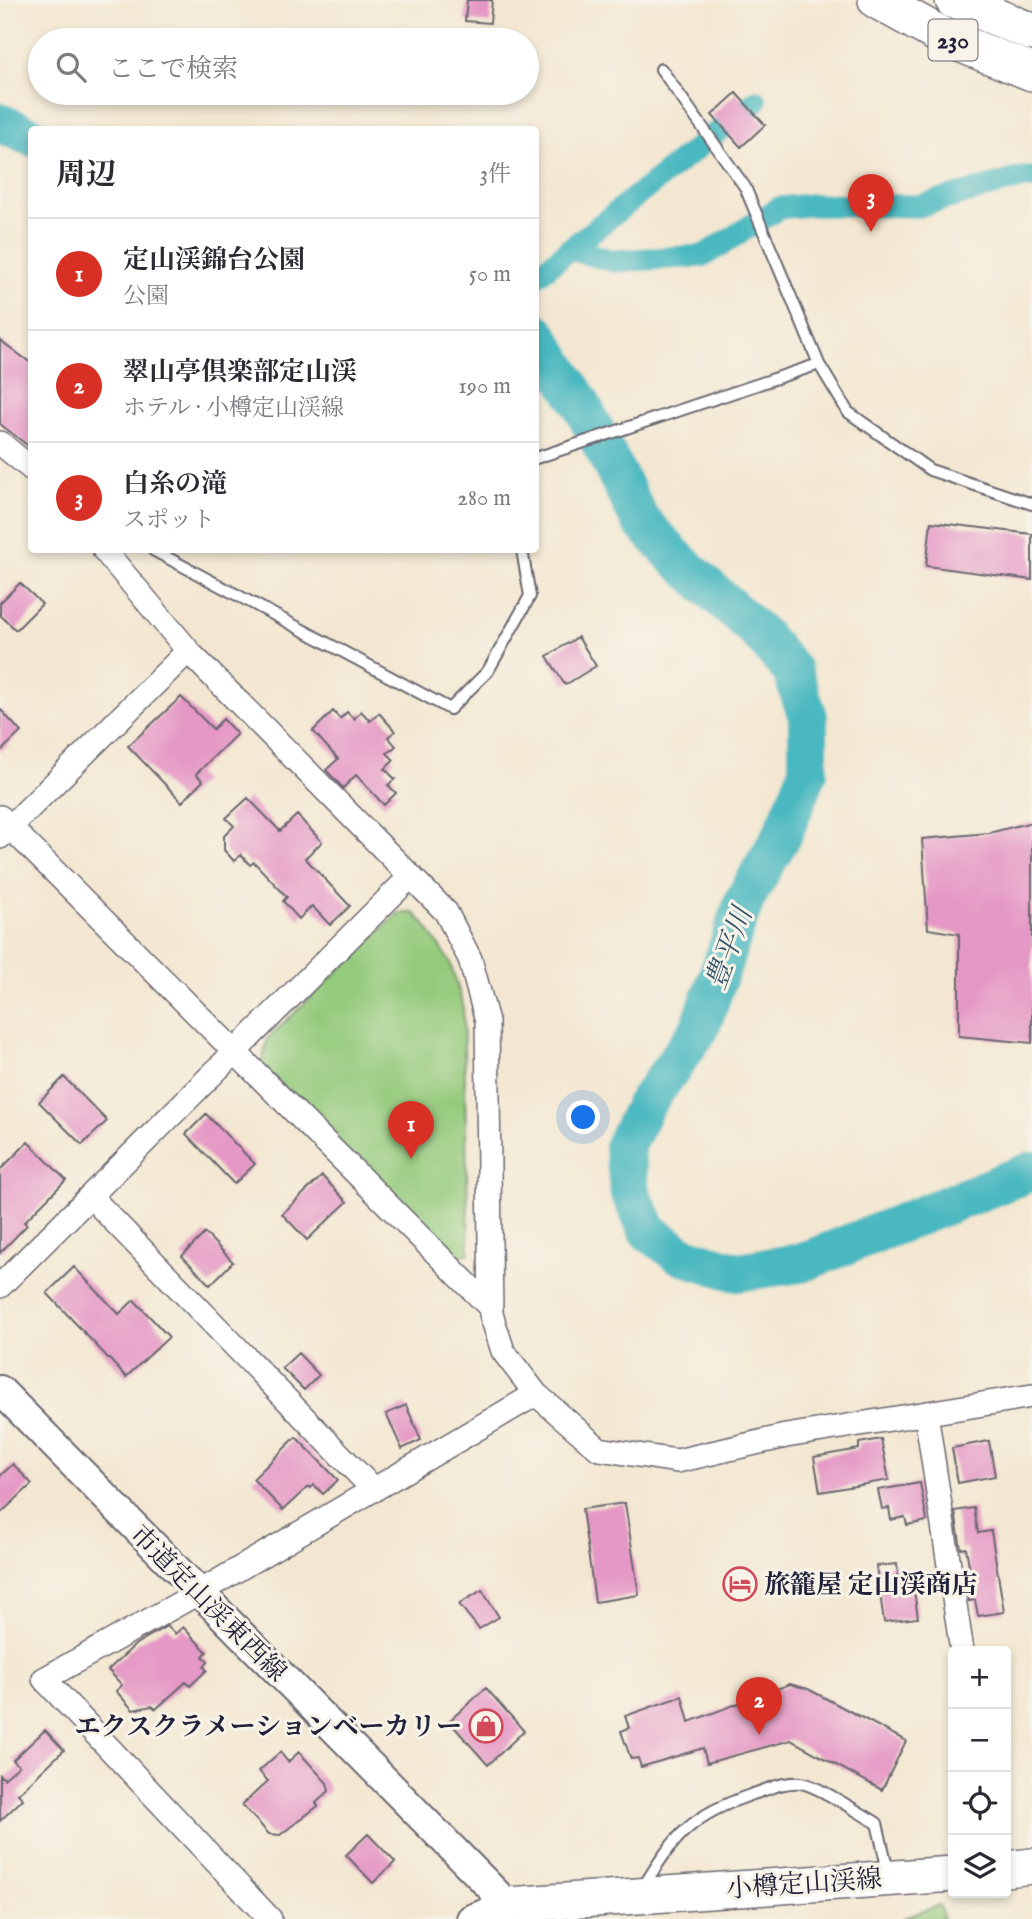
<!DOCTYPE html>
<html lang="ja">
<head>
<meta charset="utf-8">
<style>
	:root { --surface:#fff; --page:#f2f2f3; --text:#2b2b33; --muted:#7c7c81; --line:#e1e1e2; --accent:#d93025 }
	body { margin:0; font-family:"IM FELL English","Noto Serif JP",serif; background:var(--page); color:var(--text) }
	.controls { position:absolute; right:21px; bottom:21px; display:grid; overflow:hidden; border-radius:7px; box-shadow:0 4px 10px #0003 }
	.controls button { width:63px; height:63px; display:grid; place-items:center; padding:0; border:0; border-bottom:2px solid var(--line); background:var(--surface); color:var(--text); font:35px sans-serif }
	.you { position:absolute; left:584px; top:1118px; width:24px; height:24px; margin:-18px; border:5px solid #fff; border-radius:50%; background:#1a73e8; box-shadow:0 0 0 10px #1a73e833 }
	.badge { display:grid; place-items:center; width:46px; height:46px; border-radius:50%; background:var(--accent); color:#fff; font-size:23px; font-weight:700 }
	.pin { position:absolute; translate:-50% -58px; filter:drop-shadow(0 2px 4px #0008) }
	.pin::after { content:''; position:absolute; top:37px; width:24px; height:21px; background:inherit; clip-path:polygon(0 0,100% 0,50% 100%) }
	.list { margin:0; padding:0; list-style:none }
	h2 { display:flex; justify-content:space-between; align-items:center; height:91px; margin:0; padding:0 28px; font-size:30px }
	h2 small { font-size:23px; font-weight:400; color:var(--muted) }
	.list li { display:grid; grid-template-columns:46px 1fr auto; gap:21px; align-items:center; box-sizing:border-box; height:112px; padding:0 28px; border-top:2px solid var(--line) }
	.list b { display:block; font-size:26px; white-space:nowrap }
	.list p { margin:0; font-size:23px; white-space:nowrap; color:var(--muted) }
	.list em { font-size:23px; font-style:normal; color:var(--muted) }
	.icon { flex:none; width:38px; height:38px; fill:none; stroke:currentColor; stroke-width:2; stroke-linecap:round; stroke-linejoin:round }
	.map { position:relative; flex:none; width:1032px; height:1919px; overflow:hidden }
	.search { position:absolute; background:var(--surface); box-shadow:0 4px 10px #0003; left:28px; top:28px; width:511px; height:77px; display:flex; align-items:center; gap:18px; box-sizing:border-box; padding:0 24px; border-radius:38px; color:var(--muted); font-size:26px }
	.panel { position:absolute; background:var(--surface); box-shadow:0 4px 10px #0003; left:28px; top:126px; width:511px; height:427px; border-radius:7px }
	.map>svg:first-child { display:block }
	.green { fill:#94ca7c; stroke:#5b765c; stroke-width:2 }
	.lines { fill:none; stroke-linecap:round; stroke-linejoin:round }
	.canal { stroke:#49b8c0; stroke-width:23 }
	.river { stroke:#49b8c0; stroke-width:40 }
	.building { fill:#e597c5 }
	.service-casing { stroke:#6b6770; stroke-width:14 }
	.minor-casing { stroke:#6b6770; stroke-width:26 }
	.tertiary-casing { stroke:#6b6770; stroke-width:32 }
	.primary-casing { stroke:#6b6770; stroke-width:38 }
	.trunk-casing { stroke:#6b6770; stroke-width:40 }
	.service { stroke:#fff; stroke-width:10 }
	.minor { stroke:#fff; stroke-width:23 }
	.tertiary { stroke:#fff; stroke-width:28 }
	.primary { stroke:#fff; stroke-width:35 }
	.trunk { stroke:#fff; stroke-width:37 }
	.labels { text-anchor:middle; stroke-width:6; stroke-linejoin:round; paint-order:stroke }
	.shield { fill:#f7f3e8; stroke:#62616f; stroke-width:2 }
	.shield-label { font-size:24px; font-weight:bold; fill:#22223b }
	.poi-label { font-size:26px; font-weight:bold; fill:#22223b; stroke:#f7f3e8; text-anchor:start }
	.street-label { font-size:26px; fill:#22223b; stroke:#f7f3e8 }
	.water-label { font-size:28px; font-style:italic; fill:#30566a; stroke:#f7f3e8 }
</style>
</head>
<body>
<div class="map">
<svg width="1032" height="1919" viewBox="0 0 1032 1919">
	<rect width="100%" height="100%" fill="#f7f3e8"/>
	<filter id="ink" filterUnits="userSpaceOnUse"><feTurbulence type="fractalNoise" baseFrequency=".0143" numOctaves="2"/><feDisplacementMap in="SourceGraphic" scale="14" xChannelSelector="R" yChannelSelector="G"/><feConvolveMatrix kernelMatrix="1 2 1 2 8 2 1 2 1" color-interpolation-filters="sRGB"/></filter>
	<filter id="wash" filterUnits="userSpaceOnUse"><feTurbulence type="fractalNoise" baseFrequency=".00686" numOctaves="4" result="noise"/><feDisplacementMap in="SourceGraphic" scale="28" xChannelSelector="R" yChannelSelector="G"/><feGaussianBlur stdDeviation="1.57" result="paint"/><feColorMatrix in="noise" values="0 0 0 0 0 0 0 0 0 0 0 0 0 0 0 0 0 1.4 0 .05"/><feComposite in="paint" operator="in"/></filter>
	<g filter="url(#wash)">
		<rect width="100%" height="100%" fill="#f3e7d1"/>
		<path class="green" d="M399 913H414L423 922 450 962 463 1005 469 1254 450 1257 262 1065 267 1039Z
			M939 1905 944 1919H901Z"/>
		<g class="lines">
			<path class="canal" d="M569 249 614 261 703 256 779 208 810 205 919 206 1021 178H1032
				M536 276 756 101"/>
			<path class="river" d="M0 123 32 137
				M536 332 580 402 640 520 675 557 761 635 792 671 808 717V772L784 831 745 899 700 1028 645 1105 624 1147 630 1193 649 1232 681 1255 737 1272 801 1263 1032 1171"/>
		</g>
		<g id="blocks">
			<path class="building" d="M467 0H492L490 23 465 21Z
				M736 93 765 125 741 147 712 115Z
				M0 340 32 364V449L0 424Z
				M931 522 1032 534V580L926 566Z
				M20 583 42 604 16 630 0 615V603Z
				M578 637 596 666 565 685 547 656Z
				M181 697 213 729 223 719 237 734 196 774 203 781 182 802 128 746Z
				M0 709 21 732 0 752Z
				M333 711 340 719 347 712 354 719 361 711 370 721 379 713 395 731 388 737 396 746 387 753 394 760 385 769 395 779 388 785 396 793 384 805 356 775 343 788 326 770 338 759 313 731Z
				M248 798 280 831 297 815 322 842 305 858 350 906 330 925 312 906 299 919 283 901 287 897 254 862 250 865 241 855 234 861 224 850V836L234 826 226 818Z
				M1032 822V1043L959 1036V934L928 929 922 839 989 833Z
				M64 1077 107 1121 82 1145 39 1102Z
				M206 1114 255 1164 234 1184 186 1134Z
				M28 1142 66 1180 24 1222 27 1225 0 1253V1170Z
				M322 1176 347 1202 307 1240 282 1214Z
				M205 1233 233 1262 210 1285 182 1256Z
				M74 1267 119 1314 134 1300 169 1337 126 1377 47 1293Z
				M298 1353 319 1375 304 1390 282 1368Z
				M406 1405 421 1440 402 1449 386 1414Z
				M296 1437 338 1480 323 1494 314 1485 311 1488 309 1486 283 1510 253 1479Z
				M881 1439 889 1480 820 1492 814 1457 859 1449V1443Z
				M989 1441 995 1476 958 1483 952 1448Z
				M13 1464 32 1484 0 1514V1476Z
				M920 1483 927 1521 907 1525 905 1517 891 1520 889 1508 882 1509 878 1490Z
				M625 1503 639 1595 595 1602 582 1509Z
				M974 1508 978 1533 991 1531 1004 1612 978 1616 975 1600 969 1601 966 1583 972 1582 966 1548 961 1549 955 1511Z
				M897 1564 899 1585 913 1583 918 1618 884 1622 876 1566Z
				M482 1590 499 1617 479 1629 459 1604Z
				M167 1626 175 1634 183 1627 207 1652 203 1656 208 1662 204 1667 207 1670 190 1686 186 1682 156 1709 152 1706 133 1710 116 1691 122 1685 108 1670 136 1644Z
				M790 1684 808 1689 906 1741 882 1790 791 1740 707 1763 703 1748 641 1767 638 1758 631 1759 621 1731 629 1728 625 1716 682 1696 689 1722Z
				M486 1688 524 1731 488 1765 449 1721Z
				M45 1730 64 1750 18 1794 23 1799 0 1821V1775L4 1779 19 1766 13 1760Z
				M280 1752 288 1762 299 1752 327 1783 329 1791 316 1803 318 1806 280 1835 269 1834 242 1805 268 1781 259 1771Z
				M368 1834 395 1862 373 1883 346 1855Z"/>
		</g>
	</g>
	<g filter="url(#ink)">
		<use href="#blocks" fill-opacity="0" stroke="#6b6770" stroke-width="2"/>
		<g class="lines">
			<defs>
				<path id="service" d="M661 69 745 187 819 364 848 412 930 470 1032 504
					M536 458 819 364
					M153 550 450 709 488 671 530 596 522 550
					M642 1889C676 1833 691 1816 753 1794 769 1789 784 1781 801 1783 817 1785 861 1814 877 1823L889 1875"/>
				<path id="minor" d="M0 443 32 469
					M104 550 191 654 446 912 470 959 487 1021 491 1314 503 1351 536 1394 599 1449 677 1461 786 1436 1032 1396
					M0 817 491 1308
					M0 837 188 651
					M91 1197 374 1490
					M0 1286 411 876
					M926 1413 962 1651
					M270 1919 44 1679 198 1593 536 1394"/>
				<path id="tertiary" d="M0 1390 508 1905 471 1919"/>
				<path id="primary" d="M1006 1869 1032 1866
					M508 1905 953 1874"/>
				<path id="trunk" d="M877 0 942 36 1032 72
					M954 0 1032 32"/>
			</defs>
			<use href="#service" class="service-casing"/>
			<use href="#minor" class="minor-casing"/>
			<use href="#tertiary" class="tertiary-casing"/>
			<use href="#primary" class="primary-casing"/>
			<use href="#trunk" class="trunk-casing"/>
			<use href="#service" class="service"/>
			<use href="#minor" class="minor"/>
			<use href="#tertiary" class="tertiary"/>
			<use href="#primary" class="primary"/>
			<use href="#trunk" class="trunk"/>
		</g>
	</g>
	<defs>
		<symbol id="hotel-ring" viewBox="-11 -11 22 22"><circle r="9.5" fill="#f7f3e8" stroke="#d1495b" stroke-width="1.5"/><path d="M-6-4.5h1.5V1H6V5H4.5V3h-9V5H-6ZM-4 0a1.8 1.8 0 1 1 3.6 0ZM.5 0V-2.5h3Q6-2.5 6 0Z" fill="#d1495b"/></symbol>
		<symbol id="shop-ring" viewBox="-11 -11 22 22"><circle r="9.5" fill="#f7f3e8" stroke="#d1495b" stroke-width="1.5"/><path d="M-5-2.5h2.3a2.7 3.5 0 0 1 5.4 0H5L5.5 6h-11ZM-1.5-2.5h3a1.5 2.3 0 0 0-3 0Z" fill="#d1495b"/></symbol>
	</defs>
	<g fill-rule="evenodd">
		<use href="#hotel-ring" x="721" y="1565" width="38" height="38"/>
		<use href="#shop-ring" x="467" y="1707" width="38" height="38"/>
	</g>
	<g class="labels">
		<rect class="shield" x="928.5" y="19.5" width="49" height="41" rx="5"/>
		<g class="shield-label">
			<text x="953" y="48">230</text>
		</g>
		<g class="poi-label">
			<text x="764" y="1593">旅籠屋 定山渓商店</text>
			<text x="462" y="1735" text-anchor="end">エクスクラメーションベーカリー</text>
		</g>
		<g class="street-label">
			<text transform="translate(209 1603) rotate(45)" y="9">市道定山渓東西線</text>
			<text transform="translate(804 1883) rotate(-4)" y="9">小樽定山渓線</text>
		</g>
		<g class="water-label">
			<text transform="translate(728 948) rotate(-70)" y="10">豊平川</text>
		</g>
	</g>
</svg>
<div class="controls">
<button>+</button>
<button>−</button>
<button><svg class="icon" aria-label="locate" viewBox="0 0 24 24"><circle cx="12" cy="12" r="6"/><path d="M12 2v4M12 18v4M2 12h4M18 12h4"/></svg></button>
<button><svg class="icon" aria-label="layers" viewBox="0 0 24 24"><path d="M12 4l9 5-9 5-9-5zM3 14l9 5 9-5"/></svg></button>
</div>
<div class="you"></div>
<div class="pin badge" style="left:411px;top:1159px">1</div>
<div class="pin badge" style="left:759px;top:1735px">2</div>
<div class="pin badge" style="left:871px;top:232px">3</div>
<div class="search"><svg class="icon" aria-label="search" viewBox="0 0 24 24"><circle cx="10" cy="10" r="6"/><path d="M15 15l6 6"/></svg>ここで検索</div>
<section class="panel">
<h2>周辺<small>3件</small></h2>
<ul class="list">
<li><span class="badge">1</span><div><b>定山渓錦台公園</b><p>公園</p></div><em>50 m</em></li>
<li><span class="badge">2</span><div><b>翠山亭倶楽部定山渓</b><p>ホテル · 小樽定山渓線</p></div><em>190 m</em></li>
<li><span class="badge">3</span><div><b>白糸の滝</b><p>スポット</p></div><em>280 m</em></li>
</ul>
</section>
</div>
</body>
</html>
